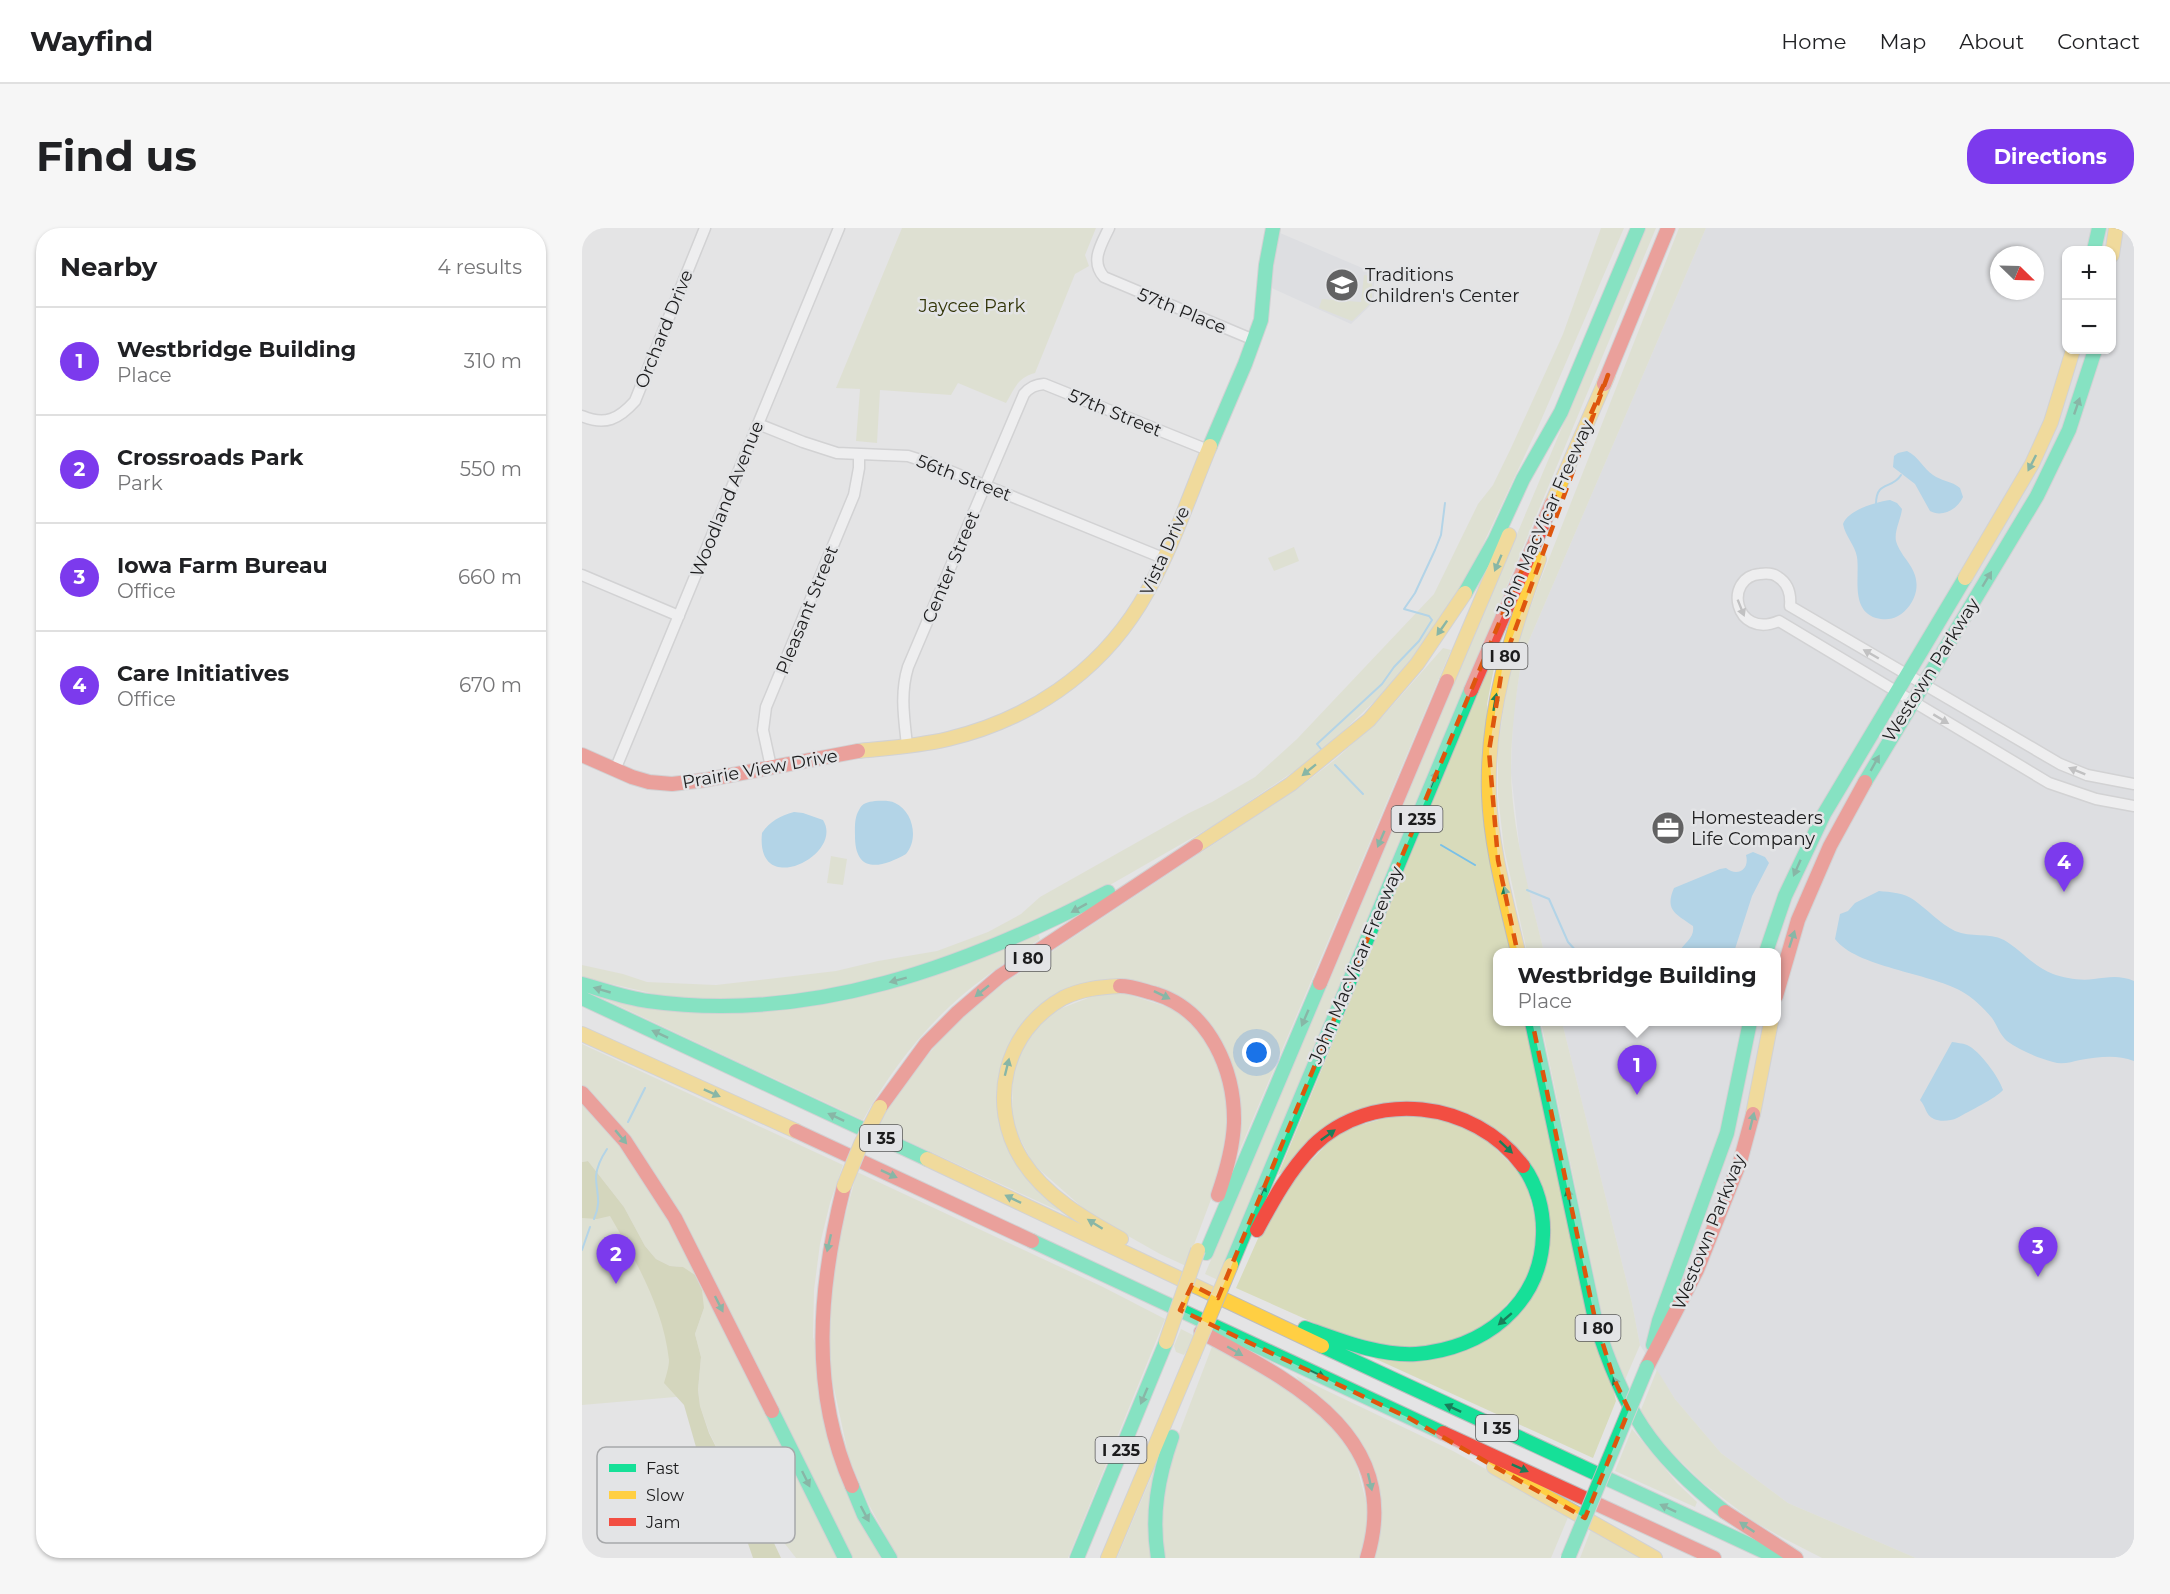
<!DOCTYPE html>
<html lang="en">
<head>
<meta charset="utf-8">
<style>
	:root { --surface:#fff; --page:#f6f6f6; --text:#202124; --muted:#757577; --line:#e0e0e0; --accent:#7c3aed }
	body { margin:0; font-family:Montserrat,sans-serif; background:var(--page); color:var(--text) }
	.controls { position:absolute; right:18px; top:18px; display:grid; overflow:hidden; border-radius:12px; box-shadow:0 2px 4px #0004 }
	.controls button { width:54px; height:54px; display:grid; place-items:center; padding:0; border:0; border-bottom:2px solid var(--line); background:var(--surface); color:var(--text); font:30px sans-serif }
	.compass { position:absolute; left:1408px; top:18px; width:54px; height:54px; border-radius:50%; background:var(--surface); box-shadow:0 2px 4px #0004; rotate:113deg }
	.you { position:absolute; left:675px; top:825px; width:21px; height:21px; margin:-15px; border:4px solid #fff; border-radius:50%; background:#1a73e8; box-shadow:0 0 0 9px #1a73e833 }
	.badge { display:grid; place-items:center; width:39px; height:39px; border-radius:50%; background:var(--accent); color:#fff; font-size:20px; font-weight:700 }
	.pin { position:absolute; translate:-50% -50px; filter:drop-shadow(0 2px 3px #0008) }
	.pin::after { content:''; position:absolute; top:32px; width:21px; height:18px; background:inherit; clip-path:polygon(0 0,100% 0,50% 100%) }
	.popup { position:absolute; left:911px; top:720px; width:288px; height:78px; box-sizing:border-box; display:grid; place-content:center; border-radius:12px; background:var(--surface); filter:drop-shadow(0 2px 4px #0005); font-size:20px; white-space:nowrap; color:var(--muted) }
	.popup b { font-size:22px; color:var(--text) }
	.popup::after { content:''; position:absolute; left:50%; top:100%; margin-left:-12px; border:12px solid transparent; border-top-color:var(--surface) }
	.list { margin:0; padding:0; list-style:none }
	h2 { display:flex; justify-content:space-between; align-items:center; height:78px; margin:0; padding:0 24px; font-size:26px }
	h2 small { font-size:20px; font-weight:400; color:var(--muted) }
	.list li { display:grid; grid-template-columns:39px 1fr auto; gap:18px; align-items:center; box-sizing:border-box; height:108px; padding:0 24px; border-top:2px solid var(--line) }
	.list b { display:block; font-size:22px; white-space:nowrap }
	.list p { margin:0; font-size:20px; white-space:nowrap; color:var(--muted) }
	.list em { font-size:20px; font-style:normal; color:var(--muted) }
	.map { position:relative; flex:none; width:1552px; height:1330px; overflow:hidden; border-radius:24px }
	header { display:flex; align-items:center; gap:36px; box-sizing:border-box; height:84px; padding:0 30px; background:var(--surface); border-bottom:2px solid var(--line) }
	header strong { font-size:28px }
	nav { display:flex; gap:33px; margin-inline-start:auto; font-size:21px }
	.intro { display:flex; align-items:center; justify-content:space-between; box-sizing:border-box; height:144px; padding:0 36px }
	h1 { margin:0; font-size:42px }
	.button { padding:15px 27px; border-radius:24px; background:var(--accent); color:#fff; font-size:21px; font-weight:700 }
	main { display:flex; gap:36px; padding:0 36px }
	aside { flex:1; background:var(--surface); border-radius:24px; box-shadow:0 2px 4px #0004 }
	.map>svg:first-child { display:block }
	.built { fill:#d4d7dc; fill-rule:evenodd }
	.green { fill:#d8dbbb }
	.forest { fill:#c1c58d }
	.water { fill:#78c0e8 }
	.lines { fill:none; stroke-linecap:round; stroke-linejoin:round }
	.stream { stroke:#78c0e8; stroke-width:2 }
	.street-casing { stroke:#bcbcbd; stroke-width:13 }
	.fast-casing { stroke:#bcbcbd; stroke-width:16 }
	.slow-casing { stroke:#bcbcbd; stroke-width:16 }
	.jam-casing { stroke:#bcbcbd; stroke-width:16 }
	.street { stroke:#fbfbfb; stroke-width:10 }
	.fast { stroke:#16e098; stroke-width:14 }
	.slow { stroke:#ffcf43; stroke-width:14 }
	.jam { stroke:#f24e42; stroke-width:14 }
	.fast-bridge-casing { stroke:#bcbcbd; stroke-width:16; stroke-linecap:butt }
	.slow-bridge-casing { stroke:#bcbcbd; stroke-width:16; stroke-linecap:butt }
	.fast-bridge { stroke:#16e098; stroke-width:14 }
	.slow-bridge { stroke:#ffcf43; stroke-width:14 }
	.oneway { fill:#197e5a }
	.oneway2 { fill:#979797 }
	.marked { fill:none; stroke:#de560d; stroke-width:4.5; stroke-dasharray:12 8; stroke-linejoin:round }
	.labels { text-anchor:middle; stroke-width:5; stroke-linejoin:round; paint-order:stroke }
	.shield { fill:#e3e4e6; stroke:#585859; stroke-width:1.5 }
	.shield-label { font-size:16px; font-weight:bold; fill:#1c1c1d }
	.poi-label { font-size:18px; fill:#1c1c1d; stroke:#e3e4e6; text-anchor:start }
	.park-label { font-size:18px; fill:#323408; stroke:#e3e4e6 }
	.street-label { font-size:18px; fill:#1c1c1d; stroke:#e3e4e6 }
	.key { fill:#e3e4e6; stroke:#a7a8aa; stroke-width:1.5 }
	.key-label { font-size:16px; fill:#1c1c1d }
</style>
</head>
<body>
<header>
<strong>Wayfind</strong>
<nav><a>Home</a><a>Map</a><a>About</a><a>Contact</a></nav>
</header>
<div class="intro"><h1>Find us</h1><a class="button">Directions</a></div>
<main>
<aside>
<h2>Nearby<small>4 results</small></h2>
<ul class="list">
<li><span class="badge">1</span><div><b>Westbridge Building</b><p>Place</p></div><em>310 m</em></li>
<li><span class="badge">2</span><div><b>Crossroads Park</b><p>Park</p></div><em>550 m</em></li>
<li><span class="badge">3</span><div><b>Iowa Farm Bureau</b><p>Office</p></div><em>660 m</em></li>
<li><span class="badge">4</span><div><b>Care Initiatives</b><p>Office</p></div><em>670 m</em></li>
</ul>
</aside>
<div class="map">
<svg width="1552" height="1330" viewBox="0 0 1552 1330">
	<rect width="100%" height="100%" fill="#e4e4e5"/>
	<path class="built" d="M1124 0H1552V1330H1334L1206 1275 1139 1225 1093 1171 1058 1117 1050 1075 980 794H1194V724H962L939 632 929 545 931 488 940 429ZM1484 22H1530V122H1484ZM1417 27H1453V63H1417Z
		M691 2 792 45V74L769 96 683 57Z"/>
	<path class="green" d="M320 0H514L503 27 507 38 493 46 453 145C435 150 433 160 424 175L376 155 369 167 298 162 295 215 274 213 278 161 254 160Z
		M1019 0H1042L957 197 897 325 874 367 832 428 799 467 752 512 720 538 629 599 514 665 448 699 302 751 191 771H94L0 749V737L41 746 65 754 134 757 254 743 296 733 355 723 406 704 439 686 458 669 607 585 630 574 673 549 715 511 852 366 896 276 911 257 929 220 981 106Z
		M1064 0H1074L636 1052 623 1046Z
		M1097 0H1124L940 429C934 467 929 505 929 543 930 604 948 666 962 724H945L922 620 916 568V519L928 436 957 356Z
		M782 47 790 48V74L770 93 737 80 740 71 779 74Z
		M712 319 717 333 692 343 686 330Z
		M861 420 869 422 656 926 654 853 579 759 464 773 416 873 477 983 295 899 319 859 371 797 421 756 718 559 755 530 801 488Z
		M907 438 912 440 905 476 928 724H916V794H943L1034 1173 1011 1230 772 1121 896 1115 967 1022 929 915 806 874 696 947Z
		M249 628 265 631 261 657 245 655Z
		M456 706 458 711C440 724 420 736 402 750 351 787 311 838 281 892L3 762 201 779Z
		M529 761 598 783 632 824 648 881 634 958 604 1038 578 1026 509 987 451 936 430 895 431 835 465 786Z
		M959 794H980L1050 1075 1058 1117 1042 1154 1021 1091Z
		M0 816 261 937 248 975 238 1016 232 1062 231 1109 298 1330H269L171 1133 0 857Z
		M0 870 15 885 94 999 259 1330H214L146 1243 127 1204 118 1178 116 1162 119 1129 113 1106 122 1080 101 1039 88 1038 74 1031 63 1018 42 979 6 933 0 934Z
		M828 883 895 902 943 950 958 1010 944 1055 908 1095 866 1116 814 1120 748 1102 654 1060 678 1006 707 955 758 903Z
		M0 939 37 990 88 1099 105 1168 0 1177Z
		M275 944 521 1059 583 1091 486 1330H316L286 1275 267 1230 247 1137 251 1033Z
		M599 1101 613 1108 602 1127 594 1124 592 1118Z
		M631 1116 719 1167 771 1223 787 1285 779 1330H583L577 1297 594 1213Z
		M1075 1142 1093 1171 1139 1225 1206 1275 1334 1330H1240L1203 1311 1171 1293 1121 1255 1083 1218 1058 1184Z
		M714 1148 871 1223 987 1287 969 1330H790L795 1260Z
		M1050 1201 1095 1255 1115 1274 1113 1279 1033 1243Z
		M573 1240 572 1330H535Z
		M1010 1299 1067 1330H998Z"/>
	<path class="forest" d="M6 933 42 979 63 1018 74 1031 88 1038 101 1039 113 1047 120 1062 122 1080 113 1106 119 1129 116 1162 118 1178 127 1205 146 1243 185 1300 199 1330H171L153 1278 130 1259 114 1219 102 1177 82 1155C84 1148 87 1139 87 1132 81 1079 54 1033 28 988L15 991 0 990V934Z"/>
	<path class="water" d="M1325 223C1337 229 1341 240 1351 247 1359 253 1370 253 1378 260L1381 269C1376 281 1360 290 1348 283L1333 256 1311 239 1312 228 1316 225Z
		M1308 272 1315 275 1320 281C1319 291 1312 303 1314 313 1319 331 1338 340 1334 363 1332 373 1325 383 1316 388 1309 392 1302 392 1294 390 1268 382 1278 348 1275 329 1273 317 1263 308 1261 296 1266 282 1294 274 1308 272Z
		M293 573C299 573 307 572 313 575 331 583 337 611 324 626 301 639 274 647 273 610 273 601 272 590 277 582 280 575 286 574 293 573Z
		M212 584 221 585 241 592C263 627 173 672 180 605 188 593 198 588 212 584Z
		M1171 624 1183 629 1187 635 1170 668 1152 724H1097C1102 715 1113 710 1111 698 1095 686 1082 683 1092 660L1138 641 1144 640C1155 649 1168 642 1164 627Z
		M1297 663C1308 664 1323 665 1332 672 1346 682 1357 695 1373 703 1389 710 1406 704 1422 712 1439 722 1452 739 1471 746 1483 750 1498 753 1512 751 1527 749 1538 747 1552 753V833C1534 826 1516 829 1498 832 1489 834 1480 837 1471 834 1456 830 1437 822 1425 813 1418 807 1415 797 1410 790 1402 780 1390 769 1379 763 1347 745 1274 739 1253 711L1258 686 1266 683 1273 675Z
		M1370 814C1375 815 1380 815 1385 817 1397 822 1417 849 1421 862 1413 871 1387 883 1375 890 1369 893 1358 894 1352 891 1343 887 1344 878 1338 872Z"/>
	<g class="lines">
		<path class="stream" d="M1294 276C1294 252 1310 262 1319 247
			M739 521 735 516 800 456 812 439 837 413 850 392 847 388 822 381 833 365 853 322 859 307 863 275
			M753 537 781 566
			M859 617 893 637
			M945 662 967 671 986 714 995 724
			M46 894 63 860
			M12 991C20 973 14 965 14 948 15 938 19 930 25 921
			M0 1022 8 999"/>
		<defs>
			<path id="street" d="M527 0C519 17 508 33 522 49L672 112
				M0 188C23 198 37 191 53 173L123 0
				M176 196 221 214 255 225 326 228 348 235 581 330
				M0 347 97 388
				M325 517C322 490 318 465 326 439L442 166C448 159 453 157 462 156L626 222
				M189 539 181 502 184 479 272 267 277 240V226
				M33 542 257 0
				M1552 556 1505 547 1478 536 1208 378C1209 367 1207 356 1196 349 1191 345 1185 345 1178 346 1141 349 1152 412 1197 393L1467 555 1514 571 1552 578"/>
			<path id="fast" d="M1512 22 1517 0
				M628 218 663 136 679 92 684 37 691 0
				M883 365 913 312 941 251 979 184 1056 0
				M1283 554 1455 268 1487 202 1513 122
				M1184 724 1203 668 1242 586 1383 350
				M0 756C22 762 44 770 66 773 228 796 384 738 526 664
				M0 770 345 931
				M950 794 1013 1091C1040 1180 1069 1226 1143 1284
				M450 1013 861 1205
				M624 1025 738 755
				M649 1037 889 462
				M723 1100C758 1112 796 1128 834 1126 901 1121 959 1077 961 1007 962 983 955 957 941 938
				M1071 1117 1077 1093 1145 905 1168 794
				M740 1118 1196 1330
				M190 1183 263 1330
				M270 1258 282 1287 308 1330
				M495 1330 584 1114
				M576 1330C569 1287 576 1249 590 1209"/>
			<path id="slow" d="M1530 27 1534 0
				M970 275 1026 147
				M1383 350 1450 236 1469 194 1491 122
				M865 453 927 307
				M276 523C306 520 337 518 366 511 446 492 515 446 558 376 588 327 606 271 628 218
				M614 618 709 556 787 492 835 436 883 365
				M936 724C924 672 909 620 907 567 904 485 929 407 957 331
				M538 758C518 759 499 761 481 770 422 803 405 876 440 932 463 968 502 991 539 1011
				M0 806 214 903
				M1171 886 1189 794
				M345 931 740 1118
				M912 1239 1073 1330
				M526 1330 611 1128"/>
			<path id="jam" d="M1022 156 1086 0
				M889 462 970 275
				M0 527 50 549 67 554 90 556 123 552 276 523
				M738 755 865 453
				M538 758C551 758 562 763 574 766 628 783 653 843 652 895 651 920 644 944 636 967
				M1194 768 1216 692 1248 618 1283 554
				M0 865 43 913 93 990 190 1183
				M298 879 344 816 376 784 418 748 614 618
				M214 903 450 1013
				M262 958C237 1058 227 1161 270 1258
				M675 1002C691 972 707 943 731 918 790 860 892 872 941 938
				M619 1104C707 1152 823 1207 785 1330
				M1065 1139 1115 1042 1158 934 1171 886
				M861 1205 1132 1330
				M1143 1284 1214 1330"/>
		</defs>
		<use href="#street" class="street-casing"/>
		<use href="#fast" class="fast-casing"/>
		<use href="#slow" class="slow-casing"/>
		<use href="#jam" class="jam-casing"/>
		<use href="#street" class="street"/>
		<use href="#fast" class="fast"/>
		<use href="#slow" class="slow"/>
		<use href="#jam" class="jam"/>
		<defs>
			<path id="fast-bridge" d="M986 1330 1065 1139"/>
			<path id="slow-bridge" d="M262 958 279 916 298 879
				M584 1114 616 1022
				M611 1128 649 1037"/>
		</defs>
		<use href="#fast-bridge" class="fast-bridge-casing"/>
		<use href="#slow-bridge" class="slow-bridge-casing"/>
		<use href="#fast-bridge" class="fast-bridge"/>
		<use href="#slow-bridge" class="slow-bridge"/>
	</g>
	<defs><path id="oneway-solid" d="M-6-.8H1V-3.2L6.5 0L1 3.2V.8H-6Z" transform="scale(1.5)"/></defs>
	<g class="oneway">
		<use href="#oneway-solid" transform="translate(1495 178) rotate(-71)"/>
		<use href="#oneway-solid" transform="translate(1450 235) rotate(117)"/>
		<use href="#oneway-solid" transform="translate(916 335) rotate(113)"/>
		<use href="#oneway-solid" transform="translate(1405 351) rotate(-59)"/>
		<use href="#oneway-solid" transform="translate(860 400) rotate(125)"/>
		<use href="#oneway-solid" transform="translate(913 474) rotate(-80)"/>
		<use href="#oneway-solid" transform="translate(1293 535) rotate(-61)"/>
		<use href="#oneway-solid" transform="translate(727 542) rotate(141)"/>
		<use href="#oneway-solid" transform="translate(852 551) rotate(-67)"/>
		<use href="#oneway-solid" transform="translate(799 611) rotate(113)"/>
		<use href="#oneway-solid" transform="translate(1215 640) rotate(114)"/>
		<use href="#oneway-solid" transform="translate(924 667) rotate(-102)"/>
		<use href="#oneway-solid" transform="translate(497 680) rotate(151)"/>
		<use href="#oneway-solid" transform="translate(1210 711) rotate(-72)"/>
		<use href="#oneway-solid" transform="translate(316 752) rotate(165)"/>
		<use href="#oneway-solid" transform="translate(20 762) rotate(-164)"/>
		<use href="#oneway-solid" transform="translate(400 763) rotate(141)"/>
		<use href="#oneway-solid" transform="translate(580 767) rotate(26)"/>
		<use href="#oneway-solid" transform="translate(723 790) rotate(113)"/>
		<use href="#oneway-solid" transform="translate(78 806) rotate(-155)"/>
		<use href="#oneway-solid" transform="translate(425 839) rotate(-76)"/>
		<use href="#oneway-solid" transform="translate(130 865) rotate(24)"/>
		<use href="#oneway-solid" transform="translate(254 889) rotate(-155)"/>
		<use href="#oneway-solid" transform="translate(1170 893) rotate(-76)"/>
		<use href="#oneway-solid" transform="translate(746 907) rotate(-36)"/>
		<use href="#oneway-solid" transform="translate(39 909) rotate(50)"/>
		<use href="#oneway-solid" transform="translate(924 919) rotate(43)"/>
		<use href="#oneway-solid" transform="translate(307 946) rotate(25)"/>
		<use href="#oneway-solid" transform="translate(680 964) rotate(-67)"/>
		<use href="#oneway-solid" transform="translate(987 969) rotate(-102)"/>
		<use href="#oneway-solid" transform="translate(431 971) rotate(-154)"/>
		<use href="#oneway-solid" transform="translate(513 996) rotate(-148)"/>
		<use href="#oneway-solid" transform="translate(247 1015) rotate(103)"/>
		<use href="#oneway-solid" transform="translate(137 1076) rotate(63)"/>
		<use href="#oneway-solid" transform="translate(923 1091) rotate(139)"/>
		<use href="#oneway-solid" transform="translate(653 1123) rotate(30)"/>
		<use href="#oneway-solid" transform="translate(735 1146) rotate(25)"/>
		<use href="#oneway-solid" transform="translate(1035 1157) rotate(-115)"/>
		<use href="#oneway-solid" transform="translate(562 1168) rotate(113)"/>
		<use href="#oneway-solid" transform="translate(871 1180) rotate(-155)"/>
		<use href="#oneway-solid" transform="translate(938 1240) rotate(24)"/>
		<use href="#oneway-solid" transform="translate(224 1251) rotate(64)"/>
		<use href="#oneway-solid" transform="translate(788 1254) rotate(77)"/>
		<use href="#oneway-solid" transform="translate(1086 1280) rotate(-155)"/>
		<use href="#oneway-solid" transform="translate(283 1286) rotate(62)"/>
		<use href="#oneway-solid" transform="translate(1165 1299) rotate(-146)"/>
	</g>
	<g class="oneway2">
		<use href="#oneway-solid" transform="translate(1159 380) rotate(68)"/>
		<use href="#oneway-solid" transform="translate(1289 426) rotate(-150)"/>
		<use href="#oneway-solid" transform="translate(1359 491) rotate(31)"/>
		<use href="#oneway-solid" transform="translate(1495 543) rotate(-158)"/>
	</g>
	<path d="M0 0H1552V1330H0ZM1026 147 921 435 907 523 916 632 1013 1091 1032 1151 1047 1182 1003 1290 827 1190 598 1082 610 1057 636 1070 925 376Z" fill="#e4e4e5" fill-opacity=".55" fill-rule="evenodd"/>
	<path class="marked" d="M1026 147 921 435 907 523 916 632 1013 1091 1032 1151 1047 1182 1003 1290 827 1190 598 1082 610 1057 636 1070 925 376Z"/>
	<defs>
		<symbol id="school-disc" viewBox="-11 -11 22 22"><circle r="9.5" fill="#626263" stroke="#e3e4e6"/><path d="M0-5L7-2L0 1L-7-2ZM-4 1L0 2.5L4 1V4Q0 6-4 4Z" fill="#fff"/></symbol>
		<symbol id="office-disc" viewBox="-11 -11 22 22"><circle r="9.5" fill="#626263" stroke="#e3e4e6"/><path d="M-6-3h4V-5.5h4V-3h4V5H-6ZM-1-4.5V-3h2v-1.5ZM-6 0V1H6V0Z" fill="#fff"/></symbol>
	</defs>
	<g fill-rule="evenodd">
		<use href="#school-disc" x="741" y="38" width="38" height="38"/>
		<use href="#office-disc" x="1067" y="581" width="38" height="38"/>
	</g>
	<g class="labels">
		<g class="shield">
			<rect x="900.5" y="415" width="45" height="26" rx="4.5"/>
			<rect x="809.5" y="578" width="51" height="26" rx="4.5"/>
			<rect x="423.5" y="717" width="45" height="26" rx="4.5"/>
			<rect x="278" y="897" width="42" height="26" rx="4.5"/>
			<rect x="993.5" y="1087" width="45" height="26" rx="4.5"/>
			<rect x="894" y="1187" width="42" height="26" rx="4.5"/>
			<rect x="513.5" y="1209" width="51" height="26" rx="4.5"/>
		</g>
		<g class="shield-label">
			<text x="923" y="434">I 80</text>
			<text x="835" y="597">I 235</text>
			<text x="446" y="736">I 80</text>
			<text x="299" y="916">I 35</text>
			<text x="1016" y="1106">I 80</text>
			<text x="915" y="1206">I 35</text>
			<text x="539" y="1228">I 235</text>
		</g>
		<g class="poi-label">
			<text x="783" y="53">Traditions<tspan x="783" dy="21">Children's Center</tspan></text>
			<text x="1109" y="596">Homesteaders<tspan x="1109" dy="21">Life Company</tspan></text>
		</g>
		<g class="park-label">
			<text x="390" y="84">Jaycee Park</text>
		</g>
		<g class="street-label">
			<text transform="translate(600 83) rotate(22)" y="6">57th Place</text>
			<text transform="translate(82 101) rotate(-68)" y="6">Orchard Drive</text>
			<text transform="translate(533 185) rotate(22)" y="6">57th Street</text>
			<text transform="translate(382 250) rotate(21)" y="6">56th Street</text>
			<text transform="translate(145 271) rotate(-68)" y="6">Woodland Avenue</text>
			<text transform="translate(963 290) rotate(-66)" y="6">John MacVicar Freeway</text>
			<text transform="translate(583 323) rotate(-66)" y="6">Vista Drive</text>
			<text transform="translate(369 339) rotate(-67)" y="6">Center Street</text>
			<text transform="translate(225 382) rotate(-68)" y="6">Pleasant Street</text>
			<text transform="translate(1349 442) rotate(-58)" y="6">Westown Parkway</text>
			<text transform="translate(178 541) rotate(-10)" y="6">Prairie View Drive</text>
			<text transform="translate(774 737) rotate(-67)" y="6">John MacVicar Freeway</text>
			<text transform="translate(1127 1004) rotate(-68)" y="6">Westown Parkway</text>
		</g>
	</g>
	<rect x="15" y="1219" width="198" height="96" rx="9" class="key"/>
	<rect x="27" y="1236" width="27" height="8" fill="#16e098"/>
	<rect x="27" y="1263" width="27" height="8" fill="#ffcf43"/>
	<rect x="27" y="1290" width="27" height="8" fill="#f24e42"/>
	<g class="key-label">
		<text x="64" y="1246">Fast</text>
		<text x="64" y="1273">Slow</text>
		<text x="64" y="1300">Jam</text>
	</g>
</svg>
<div class="controls">
<button>+</button>
<button>−</button>
</div>
<svg class="compass" viewBox="-18 -18 36 36"><path d="M0-13l5 13h-10z" fill="#e53935"/><path d="M0 13l5-13h-10z" fill="#757577"/></svg>
<div class="you"></div>
<div class="pin badge" style="left:1055px;top:867px">1</div>
<div class="popup"><b>Westbridge Building</b>Place</div>
<div class="pin badge" style="left:34px;top:1056px">2</div>
<div class="pin badge" style="left:1456px;top:1049px">3</div>
<div class="pin badge" style="left:1482px;top:664px">4</div>
</div>
</main>
</body>
</html>
